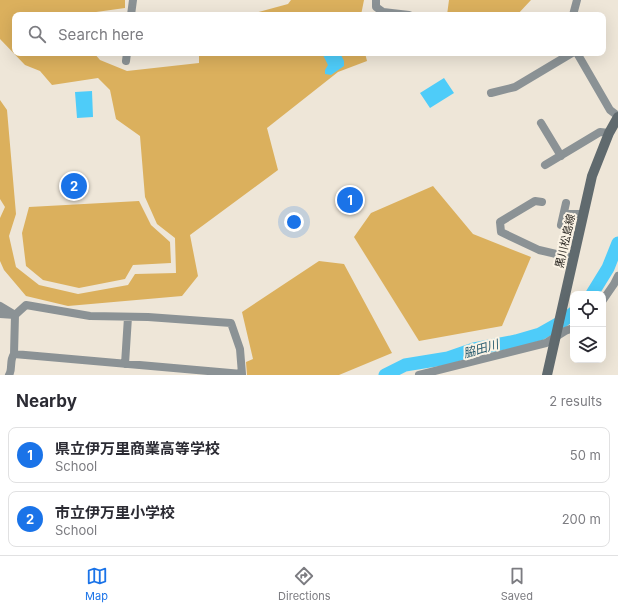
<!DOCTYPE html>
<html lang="en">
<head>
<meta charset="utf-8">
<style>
	:root { --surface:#fff; --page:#f2f2f3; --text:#2b2b33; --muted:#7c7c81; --line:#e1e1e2; --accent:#1a73e8 }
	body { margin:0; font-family:Inter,"Noto Sans JP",sans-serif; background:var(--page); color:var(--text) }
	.controls { position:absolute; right:12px; bottom:12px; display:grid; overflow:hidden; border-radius:8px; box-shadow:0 4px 16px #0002 }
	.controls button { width:36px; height:36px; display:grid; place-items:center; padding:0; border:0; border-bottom:1px solid var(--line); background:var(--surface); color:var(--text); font:20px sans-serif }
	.you { position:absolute; left:294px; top:222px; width:14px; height:14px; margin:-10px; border:3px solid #fff; border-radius:50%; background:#1a73e8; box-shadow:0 0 0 6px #1a73e833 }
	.badge { display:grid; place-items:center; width:26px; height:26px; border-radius:50%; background:var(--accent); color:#fff; font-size:13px; font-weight:700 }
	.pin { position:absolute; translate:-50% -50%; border:2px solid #fff; box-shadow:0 1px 4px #0006 }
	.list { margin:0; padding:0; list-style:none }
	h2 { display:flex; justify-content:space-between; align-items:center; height:52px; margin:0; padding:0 16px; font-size:17px }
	h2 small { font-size:13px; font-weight:400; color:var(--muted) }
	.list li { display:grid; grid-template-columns:26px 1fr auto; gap:12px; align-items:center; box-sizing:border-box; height:56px; margin:0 8px 8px; padding:0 8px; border:1px solid var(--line); border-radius:8px }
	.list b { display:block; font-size:15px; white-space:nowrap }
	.list p { margin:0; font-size:13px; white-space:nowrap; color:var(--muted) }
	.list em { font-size:13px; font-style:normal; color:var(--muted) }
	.icon { flex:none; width:22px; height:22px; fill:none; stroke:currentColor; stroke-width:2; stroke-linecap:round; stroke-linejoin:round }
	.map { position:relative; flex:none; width:618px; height:375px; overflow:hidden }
	.search { position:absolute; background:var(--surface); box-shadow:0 4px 16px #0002; left:12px; right:12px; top:12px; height:44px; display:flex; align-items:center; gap:10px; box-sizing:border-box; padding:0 14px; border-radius:8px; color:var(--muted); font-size:15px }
	.sheet { height:180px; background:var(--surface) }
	nav { display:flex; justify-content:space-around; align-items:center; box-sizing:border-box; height:56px; border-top:1px solid var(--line); background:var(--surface); font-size:11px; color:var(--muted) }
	nav a { display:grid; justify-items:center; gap:2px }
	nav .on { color:var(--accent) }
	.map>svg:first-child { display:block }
	.green { fill:#dbb05d }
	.water { fill:#4eccf9 }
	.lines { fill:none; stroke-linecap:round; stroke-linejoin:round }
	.river { stroke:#4eccf9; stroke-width:13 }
	.street { stroke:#8b9295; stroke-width:8 }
	.secondary { stroke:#606a6e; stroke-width:10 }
	.labels { text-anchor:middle; stroke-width:4; stroke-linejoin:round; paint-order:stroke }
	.street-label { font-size:11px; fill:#282520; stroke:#fbf3e5 }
	.water-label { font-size:12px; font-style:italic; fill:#275a6d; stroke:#fbf3e5 }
</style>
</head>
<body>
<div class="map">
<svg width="618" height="375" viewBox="0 0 618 375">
	<rect width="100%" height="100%" fill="#eee6d8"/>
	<path class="green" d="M0 0H125V8L89 13V15H15V53H94L100 60 127 71 199 63V53H365L367 61 338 72 267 128 278 170 190 235 198 276 182 296 68 306 26 296 4 270 0 261V218L5 207 0 199V100L7 110 16 214 9 236 16 267 39 285 78 294 128 285 135 274 176 273 175 238 157 224 145 197 140 136 116 119 110 90 98 78 52 85 40 71 25 65 0 39Z
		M291 0H364L361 15H248L288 4Z
		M449 0H531L517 15H447Z
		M433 186 473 234 531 257 502 326 419 341 354 237 371 213Z
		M139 201 151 225 170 242 171 263 133 265 125 279 79 288 43 280 26 266 22 233 29 207Z
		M319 261 344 264 392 353 339 375H247L246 362 253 359 242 312Z"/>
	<path class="water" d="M322 53H340L344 61V66L331 75 325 74V70L328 65Z
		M444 78 454 93 430 108 420 93Z
		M92 91 93 117 77 118 75 92Z"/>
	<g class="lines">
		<path class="river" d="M592 294 608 268 618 243
			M385 375 405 365 448 358 474 349 516 341 540 334 563 321 573 313"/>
		<path class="street" d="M376 0V7L383 12 409 15
			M131 15 133 0
			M573 15 577 0
			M577 53 610 110 618 116
			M126 61 127 53
			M491 93 515 87 572 53
			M541 123 561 156
			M545 165 600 132 609 133
			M542 202 535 201 500 222 501 232 539 250 573 258
			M564 214H583
			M561 225 566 203
			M603 300 614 284 618 276
			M0 306 15 315 26 305 90 316 148 317 231 323 240 349 242 374 14 354 15 315 0 314
			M125 364 128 317
			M9 375C13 369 9 361 14 354
			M419 375 546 343 565 331 573 328"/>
		<path class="secondary" d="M547 375 592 176 609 133 618 117"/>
	</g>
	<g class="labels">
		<g class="street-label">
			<text transform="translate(565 241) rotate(-77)" y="4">黒川松島線</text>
		</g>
		<g class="water-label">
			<text transform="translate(481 349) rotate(-16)" y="4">脇田川</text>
		</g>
	</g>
</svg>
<div class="controls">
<button><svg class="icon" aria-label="locate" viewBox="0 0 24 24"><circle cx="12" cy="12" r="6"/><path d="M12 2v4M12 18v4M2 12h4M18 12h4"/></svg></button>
<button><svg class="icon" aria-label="layers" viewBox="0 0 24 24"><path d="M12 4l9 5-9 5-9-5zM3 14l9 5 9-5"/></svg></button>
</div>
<div class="you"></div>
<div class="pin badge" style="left:350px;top:200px">1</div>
<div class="pin badge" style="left:74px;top:186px">2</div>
<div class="search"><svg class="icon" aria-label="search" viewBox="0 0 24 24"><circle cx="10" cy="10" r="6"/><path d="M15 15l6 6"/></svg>Search here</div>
</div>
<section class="sheet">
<h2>Nearby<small>2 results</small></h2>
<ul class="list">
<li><span class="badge">1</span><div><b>県立伊万里商業高等学校</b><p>School</p></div><em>50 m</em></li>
<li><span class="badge">2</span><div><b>市立伊万里小学校</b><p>School</p></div><em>200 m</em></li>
</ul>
</section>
<nav>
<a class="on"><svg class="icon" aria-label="map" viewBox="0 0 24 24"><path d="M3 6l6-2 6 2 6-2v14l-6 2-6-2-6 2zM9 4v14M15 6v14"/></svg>Map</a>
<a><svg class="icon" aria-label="directions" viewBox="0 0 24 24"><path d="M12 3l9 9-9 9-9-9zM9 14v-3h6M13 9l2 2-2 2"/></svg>Directions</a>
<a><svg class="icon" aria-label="saved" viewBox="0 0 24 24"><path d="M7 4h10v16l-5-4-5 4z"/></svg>Saved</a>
</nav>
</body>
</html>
